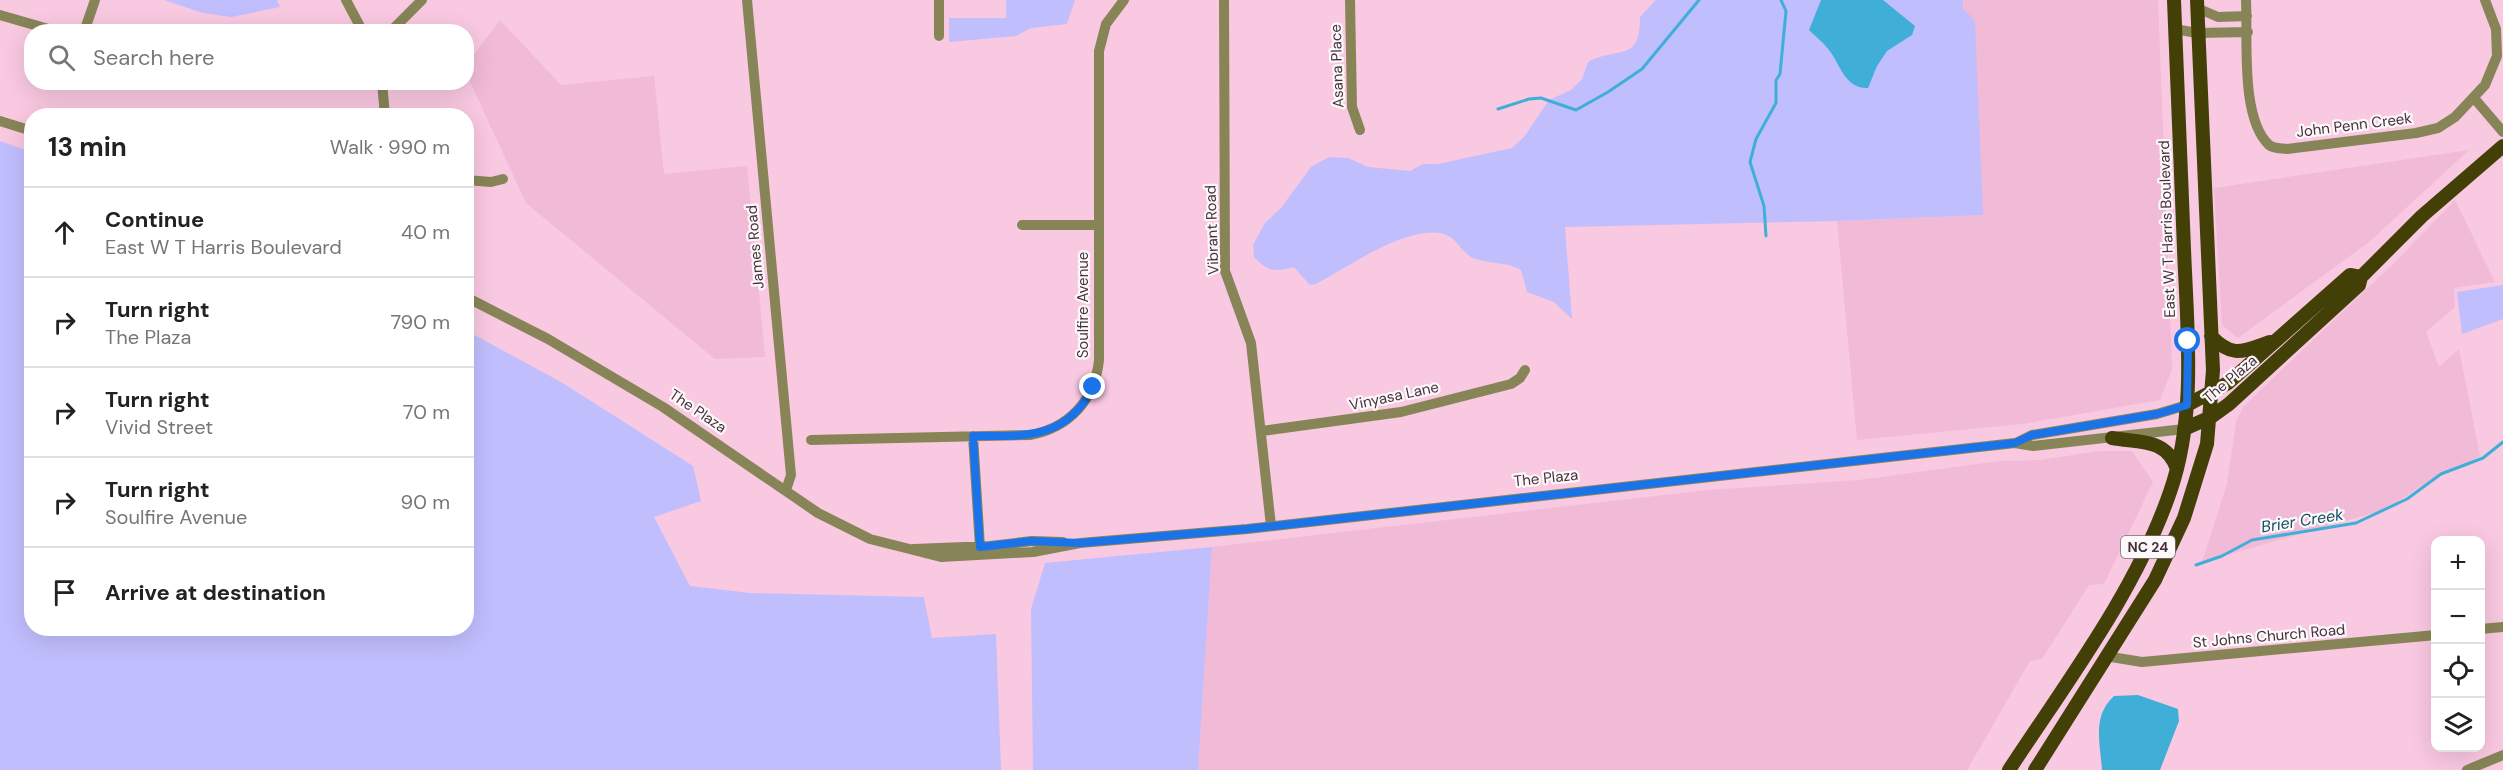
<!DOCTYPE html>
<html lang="en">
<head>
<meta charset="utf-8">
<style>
	:root { --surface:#fff; --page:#f6f6f6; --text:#222; --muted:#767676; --line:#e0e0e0 }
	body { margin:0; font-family:"DM Sans",sans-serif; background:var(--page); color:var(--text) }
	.controls { position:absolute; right:18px; bottom:18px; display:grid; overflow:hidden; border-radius:12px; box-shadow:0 6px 24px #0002 }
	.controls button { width:54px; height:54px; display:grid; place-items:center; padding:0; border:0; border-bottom:2px solid var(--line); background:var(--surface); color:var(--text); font:30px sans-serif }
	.stop { position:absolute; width:18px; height:18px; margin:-14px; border:4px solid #1a73e8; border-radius:50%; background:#fff }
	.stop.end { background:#1a73e8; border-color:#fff; box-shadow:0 2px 6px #0008 }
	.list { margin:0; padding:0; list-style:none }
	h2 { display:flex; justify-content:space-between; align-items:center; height:78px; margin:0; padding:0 24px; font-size:26px }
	h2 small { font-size:20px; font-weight:400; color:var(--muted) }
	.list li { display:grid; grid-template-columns:39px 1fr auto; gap:18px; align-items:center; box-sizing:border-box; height:90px; padding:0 24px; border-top:2px solid var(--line) }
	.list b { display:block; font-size:22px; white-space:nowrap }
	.list p { margin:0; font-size:20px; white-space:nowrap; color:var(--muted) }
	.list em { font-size:20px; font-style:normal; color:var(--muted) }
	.icon { flex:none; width:33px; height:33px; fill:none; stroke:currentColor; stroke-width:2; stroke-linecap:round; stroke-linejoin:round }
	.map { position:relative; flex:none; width:2503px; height:770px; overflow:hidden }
	.search { position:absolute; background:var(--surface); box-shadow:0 6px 24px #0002; left:24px; top:24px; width:450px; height:66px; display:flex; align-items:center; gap:15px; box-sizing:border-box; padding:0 21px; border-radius:24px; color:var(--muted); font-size:22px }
	.panel { position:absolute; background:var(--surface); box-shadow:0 6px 24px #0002; left:24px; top:108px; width:450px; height:528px; border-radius:24px }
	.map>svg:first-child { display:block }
	.built { fill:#f1bad7 }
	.green { fill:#c1befe }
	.water { fill:#40afd8 }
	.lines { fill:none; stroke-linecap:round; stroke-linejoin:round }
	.stream { stroke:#40afd8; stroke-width:3 }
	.minor { stroke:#878557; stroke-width:10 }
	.major { stroke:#434007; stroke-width:14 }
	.route { stroke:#1a73e8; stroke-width:8 }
	.labels { text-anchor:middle; stroke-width:4.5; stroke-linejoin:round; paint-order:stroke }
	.shield { fill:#fdf8fa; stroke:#7c6d75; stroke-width:1.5 }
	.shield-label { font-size:14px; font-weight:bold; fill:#45323c }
	.street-label { font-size:15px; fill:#45323c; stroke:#fdf8fa }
	.water-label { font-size:16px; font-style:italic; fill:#0e4d62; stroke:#fdf8fa }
</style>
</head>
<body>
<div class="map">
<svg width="2503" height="770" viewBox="0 0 2503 770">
	<rect width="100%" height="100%" fill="#f9c8e1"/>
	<path class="built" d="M1963 0H2158L2172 369 2160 400 2022 424 1857 440 1837 221 1983 215Z
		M500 20 561 85 654 76 664 174 747 166 765 357 715 359 526 203 467 75V64Z
		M2469 150 2369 242 2238 338 2222 325 2214 188Z
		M2455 200 2495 282 2454 288 2455 307 2426 332 2439 367 2459 349 2480 456 2419 487 2387 509 2202 562 2227 484 2236 422 2243 407 2396 261Z
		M2099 451H2132L2153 482 2104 584 2089 585 2042 659 2030 661 1967 770H1198L1212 547 1708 490 1859 480 2000 461 2041 460Z"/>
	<path class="green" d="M164 0H277L280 7 231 17 203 13Z
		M1006 0H1075L1067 24 1031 28 1016 36 949 42V18H1006Z
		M1656 0H1963V8L1975 21 1983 215 1837 221 1565 227 1572 319 1554 302 1527 292 1521 270C1508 262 1491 264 1476 259 1462 255 1459 239 1444 234 1408 224 1348 267 1316 284L1310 285 1294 267C1275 272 1268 272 1254 257L1253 245 1265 223 1281 208 1311 167 1329 157 1348 158 1368 167 1410 171 1423 164H1438L1512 148 1524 137 1549 100 1571 90 1582 79 1588 62C1619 46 1640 63 1640 17Z
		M0 141 31 152 32 628H466L467 331 561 382 693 466 701 501 654 517 690 586 750 593 924 597 932 638 996 634 1001 770H0Z
		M2503 285V319L2462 334 2457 292Z
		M1212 547 1198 770H1033L1031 609 1045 563Z"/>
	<path class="water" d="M1821 0H1883L1915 26 1912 35 1887 51 1877 66 1868 88C1845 89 1840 64 1829 50 1824 43 1815 36 1809 30Z
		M2138 695 2178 709 2179 721 2160 770H2102C2100 742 2092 716 2114 696Z"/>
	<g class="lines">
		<path class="stream" d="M1498 109 1529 99 1541 98 1576 110 1608 92 1642 69 1699 0
			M1766 236 1764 206 1750 162 1756 139 1776 103V80L1780 74 1786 11 1781 0
			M2196 565 2222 556 2252 540 2356 523 2407 499 2441 474 2483 458 2503 442"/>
		<path class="minor" d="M346 0 363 32
			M747 0 791 475 786 490
			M1224 0 1225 271 1251 343 1271 526
			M1350 0 1352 107 1360 130
			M2246 0C2248 38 2240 118 2269 145 2274 149 2281 148 2287 149L2416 133 2438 128 2455 117 2485 85 2497 56 2496 29 2485 0
			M2197 8 2218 17 2247 16
			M0 15 59 32
			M2175 29 2197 33 2248 32
			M84 32 95 0
			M390 32 422 0
			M939 36V0
			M220 82H274
			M382 82 385 116
			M2474 98 2503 132
			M0 121 32 131
			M466 180 491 182 503 179
			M1022 225H1099
			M466 297 548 339 663 407 818 513 870 539 941 557 1033 552 1080 543 1247 529 2015 443 2033 446 2184 429
			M1262 431 1401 412 1511 384 1520 378 1525 370
			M973 436 980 547
			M811 440 1030 435C1069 428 1095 400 1099 360V51L1106 24 1124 0
			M2016 443 2032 435 2157 414 2187 405
			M914 549 990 546 1032 541 1063 542
			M2480 629 2503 627
			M2105 656 2142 662 2436 635
			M2467 770 2503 755"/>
		<path class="major" d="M2211 336C2233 359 2243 351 2270 342
			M2187 405 2228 383 2350 275 2361 277
			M2184 429 2211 417 2229 404 2359 285 2361 277 2422 216 2503 146
			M2112 438C2140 443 2166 438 2177 469
			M2009 770C2066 683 2136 591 2170 492 2197 415 2187 329 2184 249 2180 166 2177 83 2174 0
			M2035 770 2155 580 2184 518 2207 444 2213 370 2197 0"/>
	</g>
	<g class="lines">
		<path class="route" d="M1093 387C1067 440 1024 436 973 436L980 547 1032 541 1080 543 1247 529 2015 443 2032 435 2157 414 2187 405 2188 341"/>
	</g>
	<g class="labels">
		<rect class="shield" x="2121" y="536" width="54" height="22" rx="4.5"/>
		<g class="shield-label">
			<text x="2148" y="552">NC 24</text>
		</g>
		<g class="street-label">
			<text transform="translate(1337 66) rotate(-92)" y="5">Asana Place</text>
			<text transform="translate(2354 125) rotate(-7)" y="5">John Penn Creek</text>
			<text transform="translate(2167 229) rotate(-92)" y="5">East W T Harris Boulevard</text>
			<text transform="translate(1212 230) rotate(-92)" y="5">Vibrant Road</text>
			<text transform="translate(755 247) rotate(-95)" y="5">James Road</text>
			<text transform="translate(1083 305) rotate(-90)" y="5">Soulfire Avenue</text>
			<text transform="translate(2230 379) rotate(-40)" y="5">The Plaza</text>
			<text transform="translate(1394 396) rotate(-12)" y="5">Vinyasa Lane</text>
			<text transform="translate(698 411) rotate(34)" y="5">The Plaza</text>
			<text transform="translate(1546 478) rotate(-6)" y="5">The Plaza</text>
			<text transform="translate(2269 636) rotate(-5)" y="5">St Johns Church Road</text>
		</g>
		<g class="water-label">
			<text transform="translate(2302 520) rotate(-9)" y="6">Brier Creek</text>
		</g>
	</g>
</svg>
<div class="controls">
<button>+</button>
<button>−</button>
<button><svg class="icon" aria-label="locate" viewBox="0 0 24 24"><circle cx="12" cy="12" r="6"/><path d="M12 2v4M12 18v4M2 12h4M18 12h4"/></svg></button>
<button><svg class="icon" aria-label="layers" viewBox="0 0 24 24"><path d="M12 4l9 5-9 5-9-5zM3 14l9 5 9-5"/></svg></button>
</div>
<div class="stop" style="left:2188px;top:341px"></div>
<div class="stop end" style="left:1093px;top:387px"></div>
<div class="search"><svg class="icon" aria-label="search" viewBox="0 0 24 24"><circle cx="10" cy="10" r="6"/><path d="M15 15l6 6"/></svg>Search here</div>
<section class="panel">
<h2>13 min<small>Walk · 990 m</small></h2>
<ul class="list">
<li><svg class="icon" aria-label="ahead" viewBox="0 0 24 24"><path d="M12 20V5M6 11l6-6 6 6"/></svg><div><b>Continue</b><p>East W T Harris Boulevard</p></div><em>40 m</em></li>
<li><svg class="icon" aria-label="right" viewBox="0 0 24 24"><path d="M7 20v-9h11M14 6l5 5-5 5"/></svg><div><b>Turn right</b><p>The Plaza</p></div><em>790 m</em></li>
<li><svg class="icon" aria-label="right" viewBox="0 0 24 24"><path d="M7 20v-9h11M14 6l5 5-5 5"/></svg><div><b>Turn right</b><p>Vivid Street</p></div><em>70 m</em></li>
<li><svg class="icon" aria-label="right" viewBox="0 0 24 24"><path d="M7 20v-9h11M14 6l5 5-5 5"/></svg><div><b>Turn right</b><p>Soulfire Avenue</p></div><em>90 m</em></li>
<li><svg class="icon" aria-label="arrive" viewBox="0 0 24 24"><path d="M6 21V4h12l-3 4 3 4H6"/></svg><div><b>Arrive at destination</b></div></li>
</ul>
</section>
</div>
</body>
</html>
